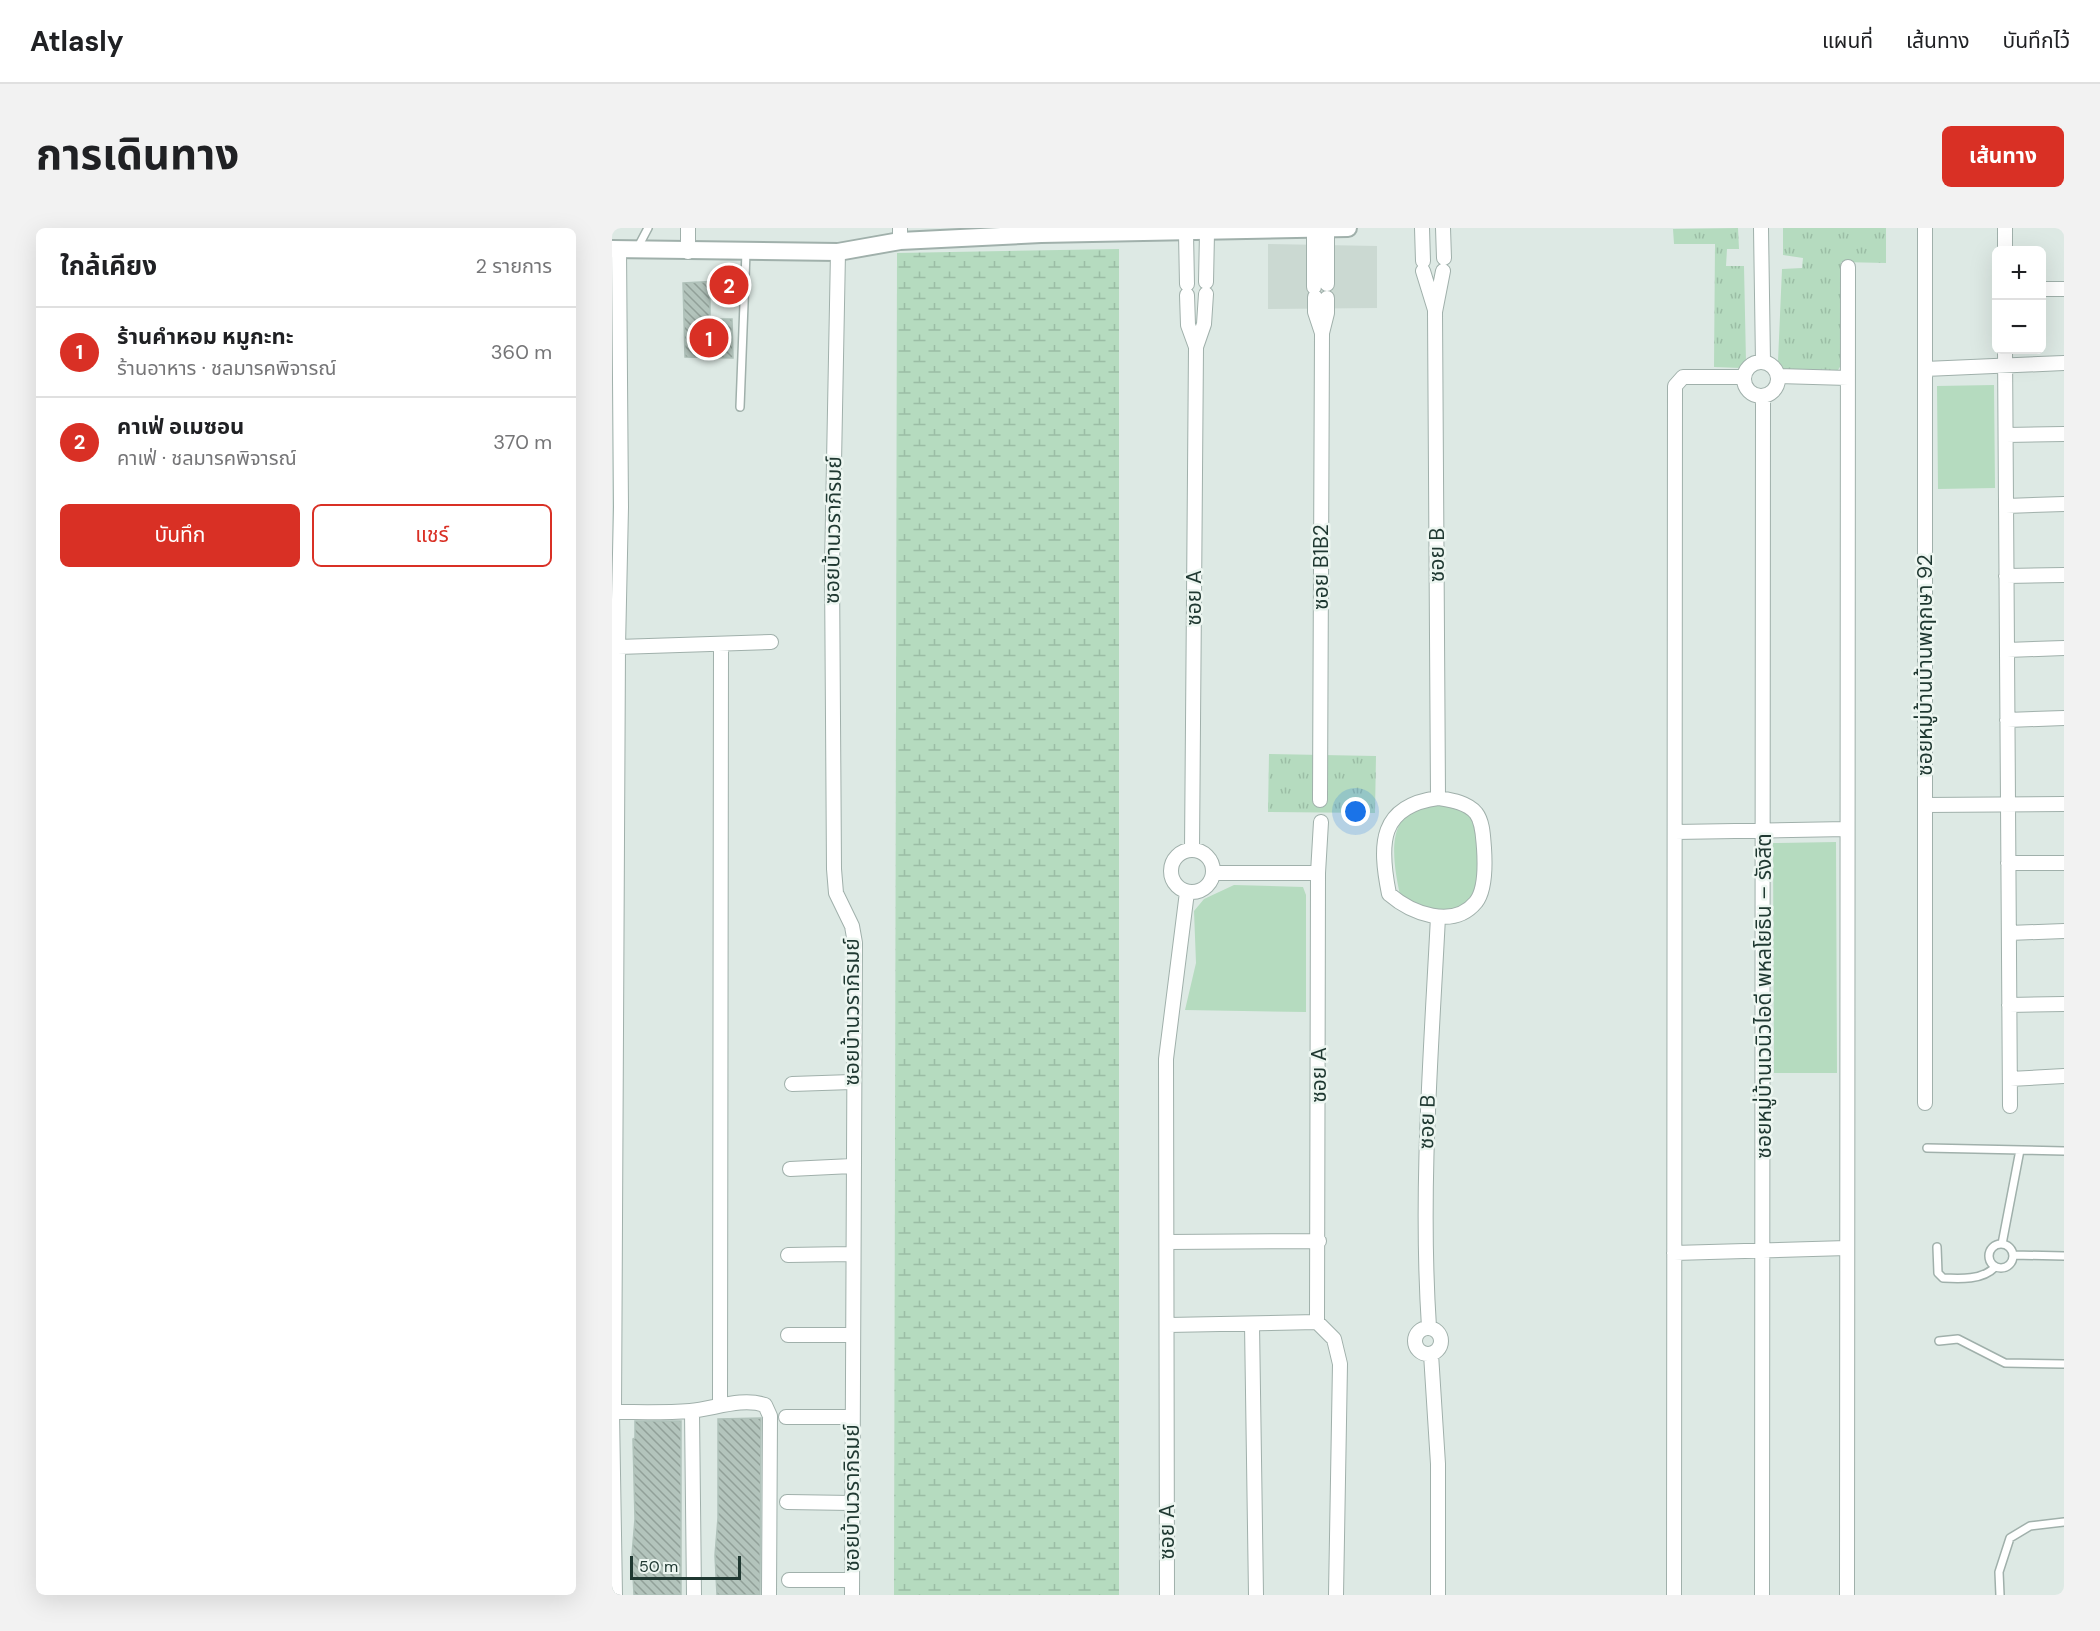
<!DOCTYPE html>
<html lang="th">
<head>
<meta charset="utf-8">
<style>
	:root { --surface:#fff; --page:#f2f2f2; --text:#202124; --muted:#757577; --line:#e0e0e0; --accent:#d93025 }
	body { margin:0; font-family:"DM Sans","Noto Sans Thai",sans-serif; background:var(--page); color:var(--text) }
	.controls { position:absolute; right:18px; top:18px; display:grid; overflow:hidden; border-radius:9px; box-shadow:0 6px 24px #0002 }
	.controls button { width:54px; height:54px; display:grid; place-items:center; padding:0; border:0; border-bottom:2px solid var(--line); background:var(--surface); color:var(--text); font:30px sans-serif }
	.scale { position:absolute; left:18px; bottom:15px; width:111px; box-sizing:border-box; padding-left:6px; border:3px solid #1f3831; border-top:0; font-size:16px; line-height:21px; white-space:nowrap; color:#1f3831; -webkit-text-stroke:4px #edf6f1; paint-order:stroke }
	.you { position:absolute; left:744px; top:584px; width:21px; height:21px; margin:-15px; border:4px solid #fff; border-radius:50%; background:#1a73e8; box-shadow:0 0 0 9px #1a73e833 }
	.badge { display:grid; place-items:center; width:39px; height:39px; border-radius:50%; background:var(--accent); color:#fff; font-size:20px; font-weight:700 }
	.pin { position:absolute; translate:-50% -50%; border:3px solid #fff; box-shadow:0 2px 6px #0006 }
	.list { margin:0; padding:0; list-style:none }
	h2 { display:flex; justify-content:space-between; align-items:center; height:78px; margin:0; padding:0 24px; font-size:26px }
	h2 small { font-size:20px; font-weight:400; color:var(--muted) }
	.list li { display:grid; grid-template-columns:39px 1fr auto; gap:18px; align-items:center; box-sizing:border-box; height:90px; padding:0 24px; border-top:2px solid var(--line) }
	.list b { display:block; font-size:22px; white-space:nowrap }
	.list p { margin:0; font-size:20px; white-space:nowrap; color:var(--muted) }
	.list em { font-size:20px; font-style:normal; color:var(--muted) }
	.actions { display:flex; gap:12px; padding:18px 24px }
	.actions a { flex:1; padding:14px 0; border:2px solid var(--accent); border-radius:9px; text-align:center; font-size:21px; color:var(--accent) }
	.actions .main { background:var(--accent); color:#fff }
	.map { position:relative; flex:none; width:1452px; height:1367px; overflow:hidden; border-radius:9px }
	header { display:flex; align-items:center; gap:36px; box-sizing:border-box; height:84px; padding:0 30px; background:var(--surface); border-bottom:2px solid var(--line) }
	header strong { font-size:28px }
	nav { display:flex; gap:33px; margin-inline-start:auto; font-size:21px }
	.intro { display:flex; align-items:center; justify-content:space-between; box-sizing:border-box; height:144px; padding:0 36px }
	h1 { margin:0; font-size:42px }
	.button { padding:15px 27px; border-radius:9px; background:var(--accent); color:#fff; font-size:21px; font-weight:700 }
	main { display:flex; gap:36px; padding:0 36px }
	aside { flex:1; background:var(--surface); border-radius:9px; box-shadow:0 6px 24px #0002 }
	.map>svg:first-child { display:block }
	.built { fill:#cbd9d2 }
	.grass { fill:url(#grass-tufts) }
	.wetland { fill:url(#wetland-marsh) }
	.garden { fill:#b5dbbf }
	.building { fill:url(#building-back-hatch); stroke:#b0c2ba; stroke-width:1.5 }
	.lines { fill:none; stroke-linecap:round; stroke-linejoin:round }
	.service-casing { stroke:#a0b0ab; stroke-width:10 }
	.minor-casing { stroke:#a0b0ab; stroke-width:16 }
	.tertiary-casing { stroke:#a0b0ab; stroke-width:20 }
	.service { stroke:#fff; stroke-width:7 }
	.minor { stroke:#fff; stroke-width:14 }
	.tertiary { stroke:#fff; stroke-width:16 }
	.labels { text-anchor:middle; stroke-width:5; stroke-linejoin:round; paint-order:stroke }
	.street-label { font-size:21px; fill:#1f3831; stroke:#edf6f1 }
</style>
</head>
<body>
<header>
<strong>Atlasly</strong>
<nav><a>แผนที่</a><a>เส้นทาง</a><a>บันทึกไว้</a></nav>
</header>
<div class="intro"><h1>การเดินทาง</h1><a class="button">เส้นทาง</a></div>
<main>
<aside>
<h2>ใกล้เคียง<small>2 รายการ</small></h2>
<ul class="list">
<li><span class="badge">1</span><div><b>ร้านคำหอม หมูกะทะ</b><p>ร้านอาหาร · ชลมารคพิจารณ์</p></div><em>360 m</em></li>
<li><span class="badge">2</span><div><b>คาเฟ่ อเมซอน</b><p>คาเฟ่ · ชลมารคพิจารณ์</p></div><em>370 m</em></li>
</ul>
<div class="actions"><a class="main">บันทึก</a><a>แชร์</a></div>
</aside>
<div class="map">
<svg width="1452" height="1367" viewBox="0 0 1452 1367">
	<defs>
		<pattern id="grass-tufts" width="24" height="20" patternUnits="userSpaceOnUse" patternTransform="scale(1.5)"><rect width="24" height="20" fill="#b5dbbf"/><path d="M3 7l-1-3M5 7V3M7 7l1-3M15 17l-1-3M17 17v-4M19 17l1-3" fill="none" stroke="#9bbda5"/></pattern>
		<pattern id="wetland-marsh" width="20" height="14" patternUnits="userSpaceOnUse" patternTransform="scale(1.5)"><rect width="20" height="14" fill="#b5dbbf"/><path d="M1 5h8M5 5V1M11 12h8M15 12V8" fill="none" stroke="#9bbda5"/></pattern>
		<pattern id="building-back-hatch" width="6" height="6" patternUnits="userSpaceOnUse" patternTransform="scale(1.5)"><rect width="6" height="6" fill="#b3c4bc"/><path d="M-1 5l2 2M0 0l6 6M5-1l2 2" fill="none" stroke="#91a099"/></pattern>
	</defs>
	<rect width="100%" height="100%" fill="#dde9e4"/>
	<path class="built" d="M656 16 765 18V80L656 81Z"/>
	<path class="grass" d="M1126 0 1127 21H1115L1114 38H1132L1134 134 1129 140 1102 139 1103 16H1062L1061 1Z
		M1171 0H1274V35L1229 34 1231 134 1226 142 1169 141 1166 133 1170 41 1190 40 1191 30 1171 27Z
		M657 526 764 528 763 585 656 584Z"/>
	<path class="wetland" d="M507 21V1367H282L285 25Z"/>
	<path class="garden" d="M1382 157 1383 260 1326 261 1325 158Z
		M838 575 861 588C865 608 872 660 855 675 846 682 835 684 824 686L788 667C783 642 772 593 805 581 815 577 828 577 838 575Z
		M1224 614 1225 845H1162L1161 615Z
		M622 657 691 659 694 667V784L573 782 584 735 582 683 592 671Z"/>
	<path class="building" d="M108 47H126V68H98V91H120L121 130 73 129 71 55 107 53Z
		M149 1190 148 1367H105L103 1327 106 1290V1191Z
		M23 1193H69V1367H22L20 1327 23 1291 21 1211 23 1210Z"/>
	<g class="lines">
		<defs>
			<path id="service" d="M26 19 36 0
				M128 179 134 24
				M1315 920 1452 923
				M1390 1016 1408 922
				M1377 1028a12 12 0 1 1 24 0a12 12 0 1 1-24 0Z
				M1325 1019 1326 1045 1331 1050C1348 1051 1371 1052 1383 1039
				M1401 1027 1452 1028
				M1327 1113 1346 1111 1393 1135 1452 1136
				M1388 1367 1387 1344 1398 1310 1418 1298 1452 1294"/>
			<path id="minor" d="M76 0V24
				M288 0V13
				M810 0 811 33
				M831 0 832 30
				M1149 0 1151 134
				M1393 0V22
				M702 1V59
				M715 1V56
				M574 5 575 56
				M7 21 9 279 6 419 159 414
				M226 24 220 340 222 641 224 665 240 698 243 715 240 1367
				M811 43 823 82
				M594 54 595 5
				M1430 61H1452
				M575 67 576 97 584 119
				M703 69V84L710 105
				M1393 122 1398 878
				M1132 151a17 17 0 1 1 34 0a17 17 0 1 1-34 0Z
				M1313 141 1452 135
				M1166 148 1236 150
				M1394 207 1452 206
				M1394 278 1452 276
				M1394 348 1452 347
				M6 419 2 1184C27 1184 53 1185 78 1183 102 1181 129 1169 153 1177L158 1188 157 1367
				M1395 422 1452 420
				M1395 492 1452 490
				M826 570 823 84 831 43
				M826 570C838 572 855 574 864 585 871 594 871 609 872 620 873 635 874 661 864 674 841 702 799 685 777 666 767 616 767 578 826 570Z
				M708 572 710 105 715 85V70
				M1313 577 1452 576
				M709 594 706 645 705 1094 722 1111 728 1136 724 1367
				M1063 604 1235 601
				M559 643a21 21 0 1 1 42 0a21 21 0 1 1-42 0Z
				M580 622 584 119 592 96 594 66
				M1396 635H1452
				M601 645H706
				M1397 705 1452 703
				M1397 777 1452 776
				M1398 851 1452 848
				M180 856 240 854
				M1313 875V0
				M178 941 240 938
				M555 1014 707 1013
				M1062 1025 1235 1020
				M176 1027 240 1026
				M640 1096 644 1367
				M556 1097 705 1094
				M817 1099C808 963 819 826 826 689
				M803 1113a13 13 0 1 1 26 0a13 13 0 1 1-26 0Z
				M176 1107H240
				M819 1126 826 1236V1367
				M108 1176 109 416
				M80 1183 82 1367
				M0 1184 3 1367
				M174 1189H240
				M175 1274 240 1275
				M177 1352H240
				M555 1367 554 831 575 664
				M1062 1367 1063 158 1071 149H1132
				M1150 1367 1151 169
				M1235 1367 1236 39"/>
			<path id="tertiary" d="M0 21 226 24 288 13 429 6 736 0"/>
		</defs>
		<use href="#service" class="service-casing"/>
		<use href="#minor" class="minor-casing"/>
		<use href="#tertiary" class="tertiary-casing"/>
		<use href="#service" class="service"/>
		<use href="#minor" class="minor"/>
		<use href="#tertiary" class="tertiary"/>
	</g>
	<g class="labels">
		<g class="street-label">
			<text transform="translate(221 302) rotate(-89)" y="7">ซอยบ้านวราภิรมย์</text>
			<text transform="translate(825 327) rotate(-90)" y="7">ซอย B</text>
			<text transform="translate(709 339) rotate(-90)" y="7">ซอย B1B2</text>
			<text transform="translate(582 370) rotate(-90)" y="7">ซอย A</text>
			<text transform="translate(1313 437) rotate(-90)" y="7">ซอยหมู่บ้านบ้านพฤกษา 92</text>
			<text transform="translate(1152 768) rotate(-90)" y="7">ซอยหมู่บ้านเวนิวไอดี พหลโยธิน – รังสิต</text>
			<text transform="translate(240 784) rotate(-90)" y="7">ซอยบ้านวราภิรมย์</text>
			<text transform="translate(707 847) rotate(-90)" y="7">ซอย A</text>
			<text transform="translate(815 894) rotate(-88)" y="7">ซอย B</text>
			<text transform="translate(240 1270) rotate(-90)" y="7">ซอยบ้านวราภิรมย์</text>
			<text transform="translate(555 1304) rotate(-90)" y="7">ซอย A</text>
		</g>
	</g>
</svg>
<div class="controls">
<button>+</button>
<button>−</button>
</div>
<div class="scale">50 m</div>
<div class="you"></div>
<div class="pin badge" style="left:97px;top:110px">1</div>
<div class="pin badge" style="left:117px;top:57px">2</div>
</div>
</main>
</body>
</html>
